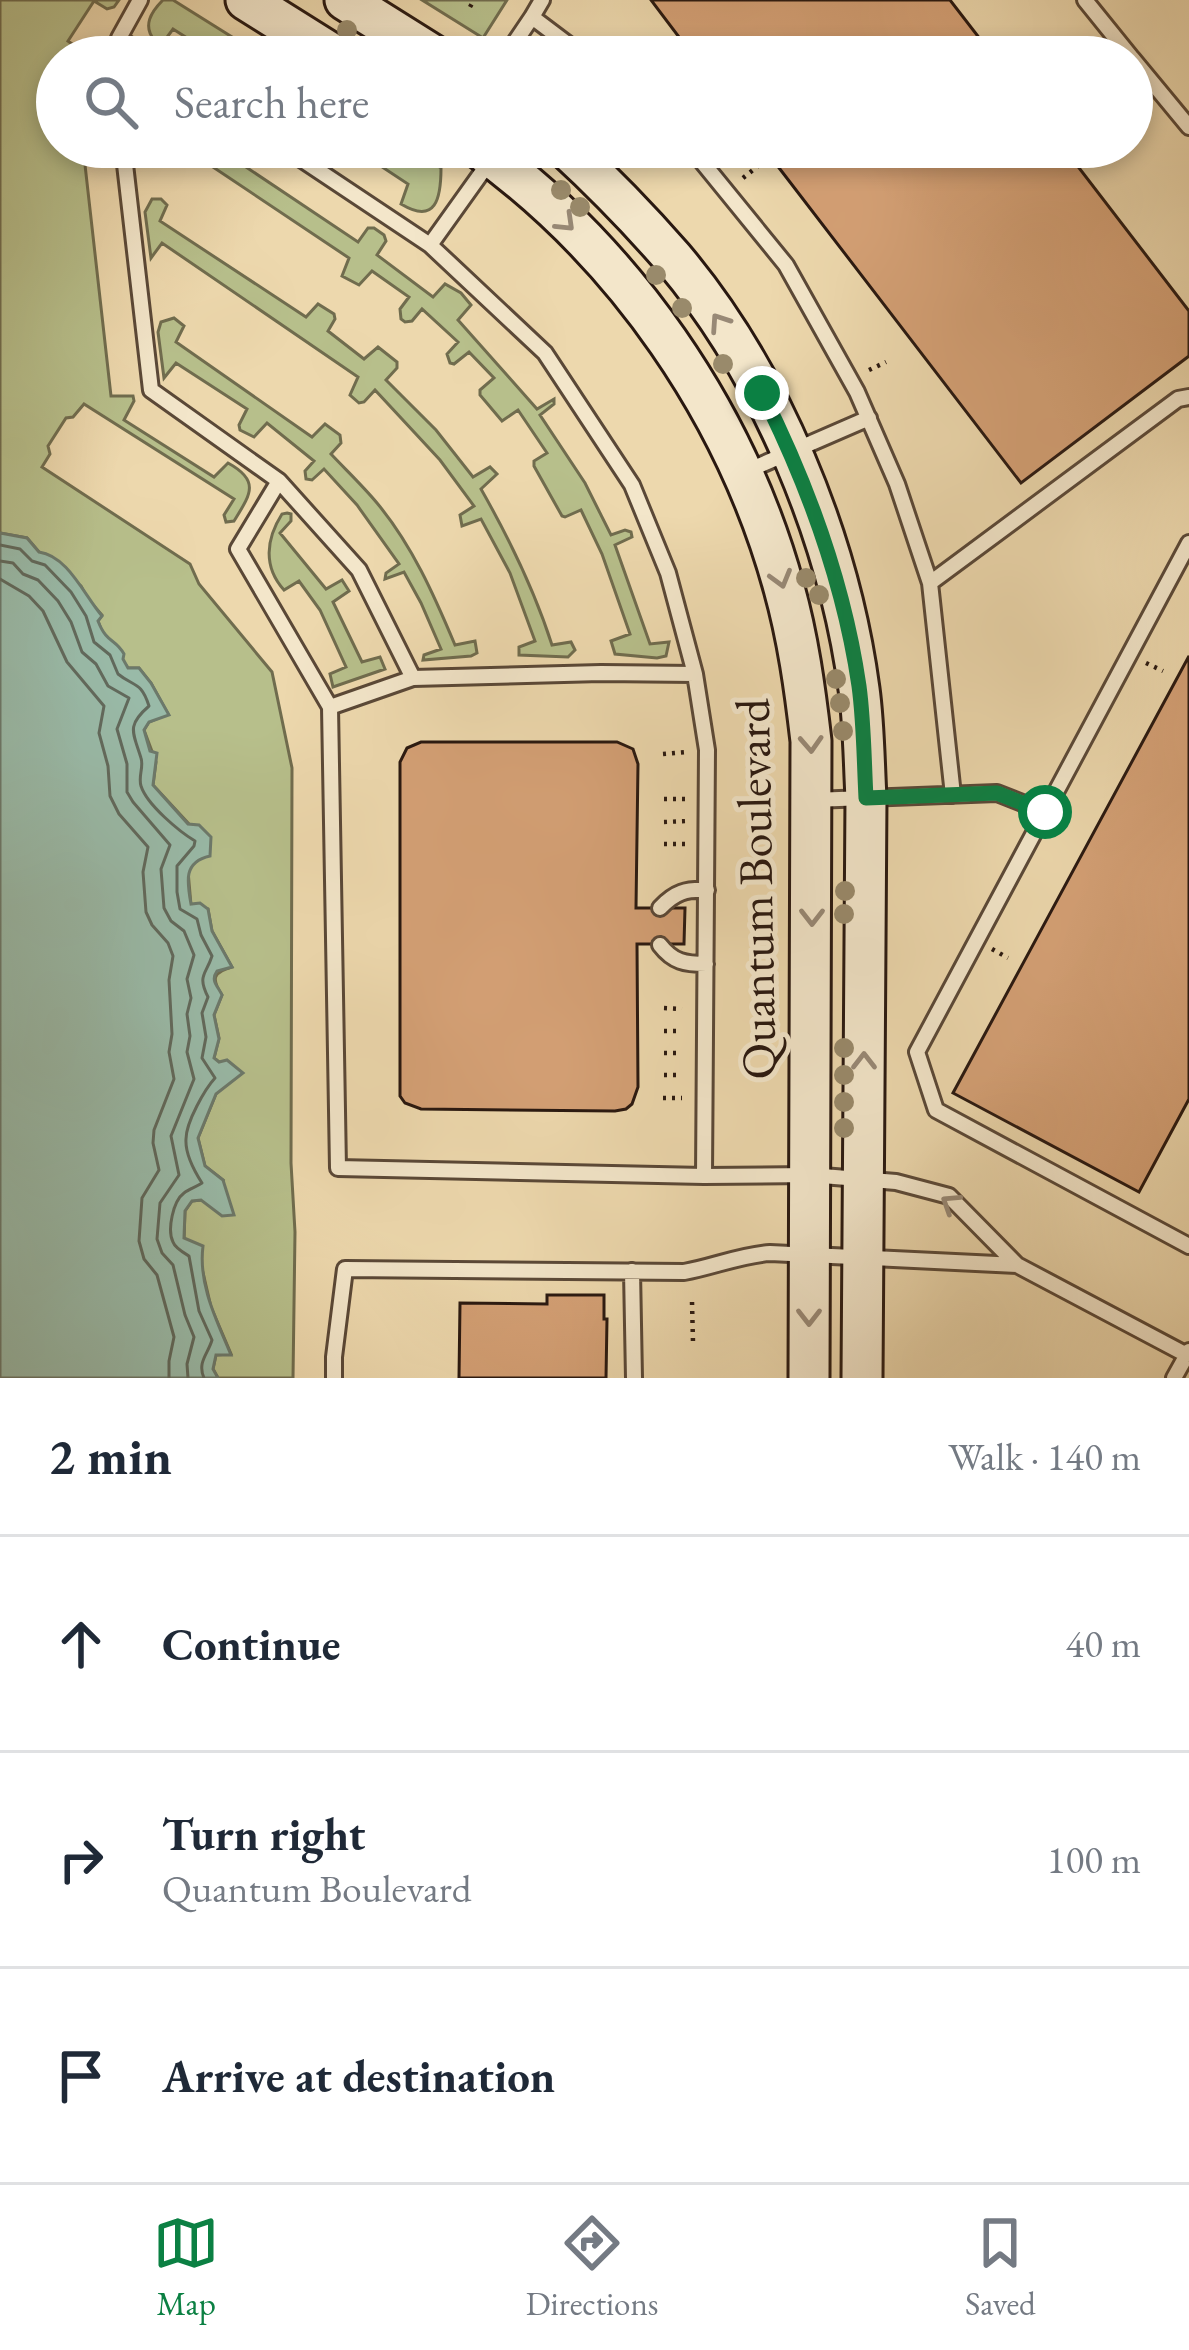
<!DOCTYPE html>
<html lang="en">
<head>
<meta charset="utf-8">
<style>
	:root { --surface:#fff; --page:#f6f6f7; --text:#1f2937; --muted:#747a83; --line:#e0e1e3; --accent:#0b8043 }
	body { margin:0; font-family:"EB Garamond",serif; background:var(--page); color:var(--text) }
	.stop { position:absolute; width:36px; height:36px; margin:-27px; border:9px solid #0b8043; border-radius:50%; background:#fff }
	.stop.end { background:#0b8043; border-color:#fff; box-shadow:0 3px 12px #0008 }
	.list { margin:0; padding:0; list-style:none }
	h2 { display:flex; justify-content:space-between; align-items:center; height:156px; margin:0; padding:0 48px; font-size:51px }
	h2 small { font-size:39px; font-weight:400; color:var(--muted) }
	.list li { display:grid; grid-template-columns:78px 1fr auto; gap:36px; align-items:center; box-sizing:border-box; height:216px; padding:0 48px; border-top:3px solid var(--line) }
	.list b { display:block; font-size:45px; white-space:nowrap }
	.list p { margin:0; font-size:39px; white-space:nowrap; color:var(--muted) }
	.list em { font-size:39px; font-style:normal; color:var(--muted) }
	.icon { flex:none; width:66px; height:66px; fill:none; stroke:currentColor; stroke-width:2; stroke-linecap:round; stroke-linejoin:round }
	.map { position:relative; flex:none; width:1189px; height:1378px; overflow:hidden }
	.search { position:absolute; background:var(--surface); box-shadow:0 6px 18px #0003; left:36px; right:36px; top:36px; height:132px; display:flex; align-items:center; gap:30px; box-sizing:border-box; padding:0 42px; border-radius:66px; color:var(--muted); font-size:45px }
	.sheet { height:804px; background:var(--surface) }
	nav { display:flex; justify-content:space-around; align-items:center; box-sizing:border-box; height:168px; border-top:3px solid var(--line); background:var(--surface); font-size:33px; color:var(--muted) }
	nav a { display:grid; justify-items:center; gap:6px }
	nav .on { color:var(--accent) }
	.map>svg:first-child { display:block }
	.green { fill:#b7bf8b; stroke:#706c4e; stroke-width:3 }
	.water { fill:#99baa8; stroke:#6c796b; stroke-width:3 }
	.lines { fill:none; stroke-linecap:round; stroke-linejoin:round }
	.shore { stroke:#61695c; stroke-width:3 }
	.building { fill:#d4a075; stroke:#291810; stroke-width:3 }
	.lane-casing { stroke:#5a4837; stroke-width:20 }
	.secondary-casing { stroke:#291810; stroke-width:45 }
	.path { stroke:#291810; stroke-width:4.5; stroke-dasharray:3 6; stroke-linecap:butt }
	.lane { stroke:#f3e6ca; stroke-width:14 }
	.secondary { stroke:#f3e6ca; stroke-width:39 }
	.tree { fill:#998a6b }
	.oneway { stroke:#988976 }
	.route { stroke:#0b8043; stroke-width:15 }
	.labels { text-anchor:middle; stroke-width:10; stroke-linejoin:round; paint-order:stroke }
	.street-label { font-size:48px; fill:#291810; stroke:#f3e6ca }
</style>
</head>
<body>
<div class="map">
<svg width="1189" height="1378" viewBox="0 0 1189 1378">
	<rect width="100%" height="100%" fill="#edd8ad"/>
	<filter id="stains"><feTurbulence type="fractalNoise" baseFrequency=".00167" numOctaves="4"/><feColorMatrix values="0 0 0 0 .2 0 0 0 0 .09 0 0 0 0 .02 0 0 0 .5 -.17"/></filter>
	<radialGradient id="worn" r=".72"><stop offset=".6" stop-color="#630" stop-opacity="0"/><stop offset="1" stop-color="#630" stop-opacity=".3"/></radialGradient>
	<path class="green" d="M0 0H119L114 7 107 9 94 1 68 41 90 57H57V147H83L111 396H133L134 401 124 420 214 477 228 463C261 481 250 495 234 521L226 522 224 515 234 499 84 404 73 417 66 418 48 446 50 454 42 467 190 564 199 584 272 672 292 768 291 1163 295 1232 293 1378H218L213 1369 216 1355 231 1354 211 1307 201 1264 184 1239 185 1211 192 1201 201 1200 223 1180 205 1166 198 1138 216 1094 219 1062 214 1058 219 1038 214 1015 222 995C211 979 213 972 232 967L212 931 208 909 191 905 188 871 196 859 189 824 153 785 156 762 144 730 149 722 168 714 151 683 139 668H128L104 637 98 621 102 615 88 599 81 586 39 552 27 538 0 533Z
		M163 0H173L264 57H217L173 29 165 40 155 41C142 26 151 12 163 0Z
		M422 0H507L483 38Z
		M183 147H216L358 242 368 228H374L384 235 386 241 377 255 433 297 445 284 461 293 471 305 458 320 537 409 554 399V404L540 415 585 483 611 535 625 530 631 532 632 537 615 545 650 644 669 642 666 656 657 658 615 654 611 641 630 634 602 554 581 510 565 517 562 516 534 466V461L547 453 518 410 502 421 480 395V390L494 378 469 352 454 364 450 363 447 354 458 342 422 309 412 321 405 322 401 319 400 309 409 297 372 271 359 285 342 276 349 258Z
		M352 147H408L441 168C441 198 436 225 401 204L408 184Z
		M152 199H161L167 205 160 221 306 317 318 304 334 314 335 319 328 331 364 359 378 347 397 362V368L386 380 436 430 473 477 490 467 497 474 481 489C510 540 534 589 552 645L571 642 575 650 568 657 519 655V647L535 641 510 573 481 519 462 526 460 515 474 506 440 460 375 390 364 402 359 403 350 395 358 377 162 243 151 258 145 212Z
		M174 318 184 326 176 342 312 437 325 424 340 435 341 443 331 454C346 470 363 486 377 503 412 545 434 595 455 645L475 641 477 653 471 656 423 660 424 655 441 649 421 603 404 572 385 579 386 573 399 564 357 505 324 469 312 480 306 479 305 471 314 461 267 423 254 437 240 430 239 425 247 409 176 363 164 378 158 332 161 322Z
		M287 513 291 514V521L280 533 326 589 342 580 349 591 333 602 362 662 380 657 385 669 333 687 330 674 346 667 320 610 299 581 284 590C263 567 266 539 282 514Z"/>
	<path class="water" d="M0 533 27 538 39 552C68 556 84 595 102 616L98 621C107 644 115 638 124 654L123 659 128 668H139L151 683 169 715 149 722 144 730 150 751 157 753 153 785 188 824 199 825 211 837 210 856C183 862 187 882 191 904L200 903 208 909 212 931 232 967 217 971C210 981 218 986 222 995L214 1015 219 1039 214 1058 219 1062 227 1060 243 1073 216 1094 198 1138 205 1166 223 1180 234 1215 222 1216 201 1200 192 1201 185 1211 184 1238 203 1246C198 1285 217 1321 231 1355H216L213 1369 218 1378H0Z"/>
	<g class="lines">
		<path class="shore" d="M0 545 20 549 32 561 45 565 71 592 86 616 94 642 110 655 118 674C134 687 141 681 149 706 126 726 133 732 141 758 144 767 138 776 141 786 147 805 180 832 195 841L194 846 177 866V892L180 909 197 919 201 935 212 956C206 975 197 975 208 997L202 1013 206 1037 202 1058 215 1078C205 1089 186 1122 186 1139 185 1154 195 1172 202 1183 196 1187 189 1189 184 1193 173 1201 167 1230 173 1242 175 1248 184 1253 189 1256L199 1311 212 1340C208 1354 197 1362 204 1378
			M0 561 13 563 23 574 38 580 58 601 71 622 82 652 96 664 108 686 129 698 117 729 127 764V792L133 802 170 845 161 869 164 908 171 921 184 931 194 955 187 979 191 998 187 1014 190 1036 187 1052 194 1079 171 1136 179 1175 160 1203 157 1239 162 1253 173 1265 185 1315 194 1337 187 1364 188 1378
			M0 579 29 596 43 611 67 662 104 706 99 733 108 766 110 796 119 814 148 847 143 872 146 912 152 925 168 943 173 956 169 980 172 1034 169 1052 174 1079 154 1130 153 1143 159 1170 142 1198 139 1241 144 1259 157 1275 174 1337 169 1361V1378"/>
	</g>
	<path class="building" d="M651 0H950L994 57H694Z
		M763 147H1063L1189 311V356L1021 483Z
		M1189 656V1099L1139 1192 953 1093Z
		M421 742H617L633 749 638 764 636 908H685L684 944H637L638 1087 632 1104 626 1109 615 1111 421 1109 405 1103 400 1096V762L407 748Z
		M547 1295H604V1319H607L606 1378H459L460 1303 547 1304Z"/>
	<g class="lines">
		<defs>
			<path id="lane" d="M140 0 119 38 146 57
				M1085 0 1131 57
				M532 17 542 0
				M505 57 532 17 585 57
				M1132 58 1189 127
				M123 147 151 390 279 481 359 570 413 678
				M283 147 430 245 545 353 632 485 668 573 695 674 601 673 413 678 330 707
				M690 147 786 265 857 392 897 484 930 583
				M430 245 490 161
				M747 471 869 418
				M279 481 238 549 330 707 338 1168 704 1176 810 1175 896 1182 949 1196 1017 1265 1187 1355
				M1189 543 917 1052 936 1110 1189 1246
				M695 674 707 750 704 1176
				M953 795 930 583 1178 399 1189 397
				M813 800 997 793 1045 812
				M660 908C675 892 686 889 707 890
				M660 945C673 962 685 964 706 964
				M632 1271 634 1378
				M334 1378V1357L345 1269 684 1272C713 1267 740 1255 770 1253L1017 1265
				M1174 1378 1189 1351"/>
			<path id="secondary" d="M246 0 337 57
				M345 0 436 57
				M478 147C625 253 736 413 784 588 798 638 805 689 811 741L809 1378
				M565 147C603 182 639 219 673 258 771 374 839 539 859 689 864 725 864 762 866 798L862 1378"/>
		</defs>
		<use href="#lane" class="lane-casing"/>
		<use href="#secondary" class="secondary-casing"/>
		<path class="path" d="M470 7 474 0
			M743 178 758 166
			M869 370 886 362
			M1146 663 1163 671
			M663 754 687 752
			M664 799H688
			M664 822 688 821
			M664 844H688
			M992 949 1008 958
			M664 1008 682 1009
			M664 1031H682
			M664 1053H682
			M664 1075H682
			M663 1098H682
			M692 1302 693 1342"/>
		<use href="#lane" class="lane"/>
		<use href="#secondary" class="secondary"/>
	</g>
	<g class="tree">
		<circle cx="347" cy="30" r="10"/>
		<circle cx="561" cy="190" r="10"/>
		<circle cx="580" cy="207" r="10"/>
		<circle cx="656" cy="275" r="10"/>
		<circle cx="682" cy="308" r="10"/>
		<circle cx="723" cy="364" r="10"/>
		<circle cx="806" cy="578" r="10"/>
		<circle cx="819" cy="595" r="10"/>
		<circle cx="836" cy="679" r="10"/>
		<circle cx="840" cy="703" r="10"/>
		<circle cx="843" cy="731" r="10"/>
		<circle cx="845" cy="891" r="10"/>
		<circle cx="844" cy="914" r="10"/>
		<circle cx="844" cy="1048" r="10"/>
		<circle cx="844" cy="1075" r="10"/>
		<circle cx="844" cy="1102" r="10"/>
		<circle cx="844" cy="1128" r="10"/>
	</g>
	<defs><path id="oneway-chevron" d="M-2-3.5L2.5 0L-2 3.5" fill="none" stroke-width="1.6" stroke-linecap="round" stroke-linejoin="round" transform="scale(3)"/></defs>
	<g class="oneway">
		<use href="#oneway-chevron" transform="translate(566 223) rotate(44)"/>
		<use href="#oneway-chevron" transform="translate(719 322) rotate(-124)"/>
		<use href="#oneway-chevron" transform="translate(781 579) rotate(74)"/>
		<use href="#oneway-chevron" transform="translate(811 744) rotate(87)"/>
		<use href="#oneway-chevron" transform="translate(812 917) rotate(90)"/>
		<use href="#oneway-chevron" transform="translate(864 1061) rotate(-90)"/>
		<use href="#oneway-chevron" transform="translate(950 1203) rotate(-147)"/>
		<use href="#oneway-chevron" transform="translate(809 1317) rotate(90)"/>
	</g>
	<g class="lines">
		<path class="route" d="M762 393C808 485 844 583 859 686 864 723 864 761 866 798L997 793 1045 812"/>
	</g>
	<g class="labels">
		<g class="street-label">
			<text transform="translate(755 889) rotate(-91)" y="17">Quantum Boulevard</text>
		</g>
	</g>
	<rect width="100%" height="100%" filter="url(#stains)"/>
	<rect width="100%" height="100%" fill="url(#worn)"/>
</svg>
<div class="stop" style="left:1045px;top:812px"></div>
<div class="stop end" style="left:762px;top:393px"></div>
<div class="search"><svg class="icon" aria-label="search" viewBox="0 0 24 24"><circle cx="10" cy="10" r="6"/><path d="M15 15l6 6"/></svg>Search here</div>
</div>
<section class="sheet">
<h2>2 min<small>Walk · 140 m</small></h2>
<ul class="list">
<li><svg class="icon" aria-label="ahead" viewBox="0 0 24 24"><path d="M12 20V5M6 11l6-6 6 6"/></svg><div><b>Continue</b></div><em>40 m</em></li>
<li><svg class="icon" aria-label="right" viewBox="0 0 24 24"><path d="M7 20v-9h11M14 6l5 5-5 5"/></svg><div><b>Turn right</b><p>Quantum Boulevard</p></div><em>100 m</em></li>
<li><svg class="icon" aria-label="arrive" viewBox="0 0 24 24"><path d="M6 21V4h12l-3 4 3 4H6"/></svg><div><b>Arrive at destination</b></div></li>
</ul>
</section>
<nav>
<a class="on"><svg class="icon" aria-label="map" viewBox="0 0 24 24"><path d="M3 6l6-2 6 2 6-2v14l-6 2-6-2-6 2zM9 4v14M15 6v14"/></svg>Map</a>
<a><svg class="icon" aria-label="directions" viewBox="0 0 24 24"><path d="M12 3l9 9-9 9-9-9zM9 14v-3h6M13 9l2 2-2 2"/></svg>Directions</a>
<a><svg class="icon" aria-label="saved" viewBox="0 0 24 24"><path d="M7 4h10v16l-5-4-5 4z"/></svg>Saved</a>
</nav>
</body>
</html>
